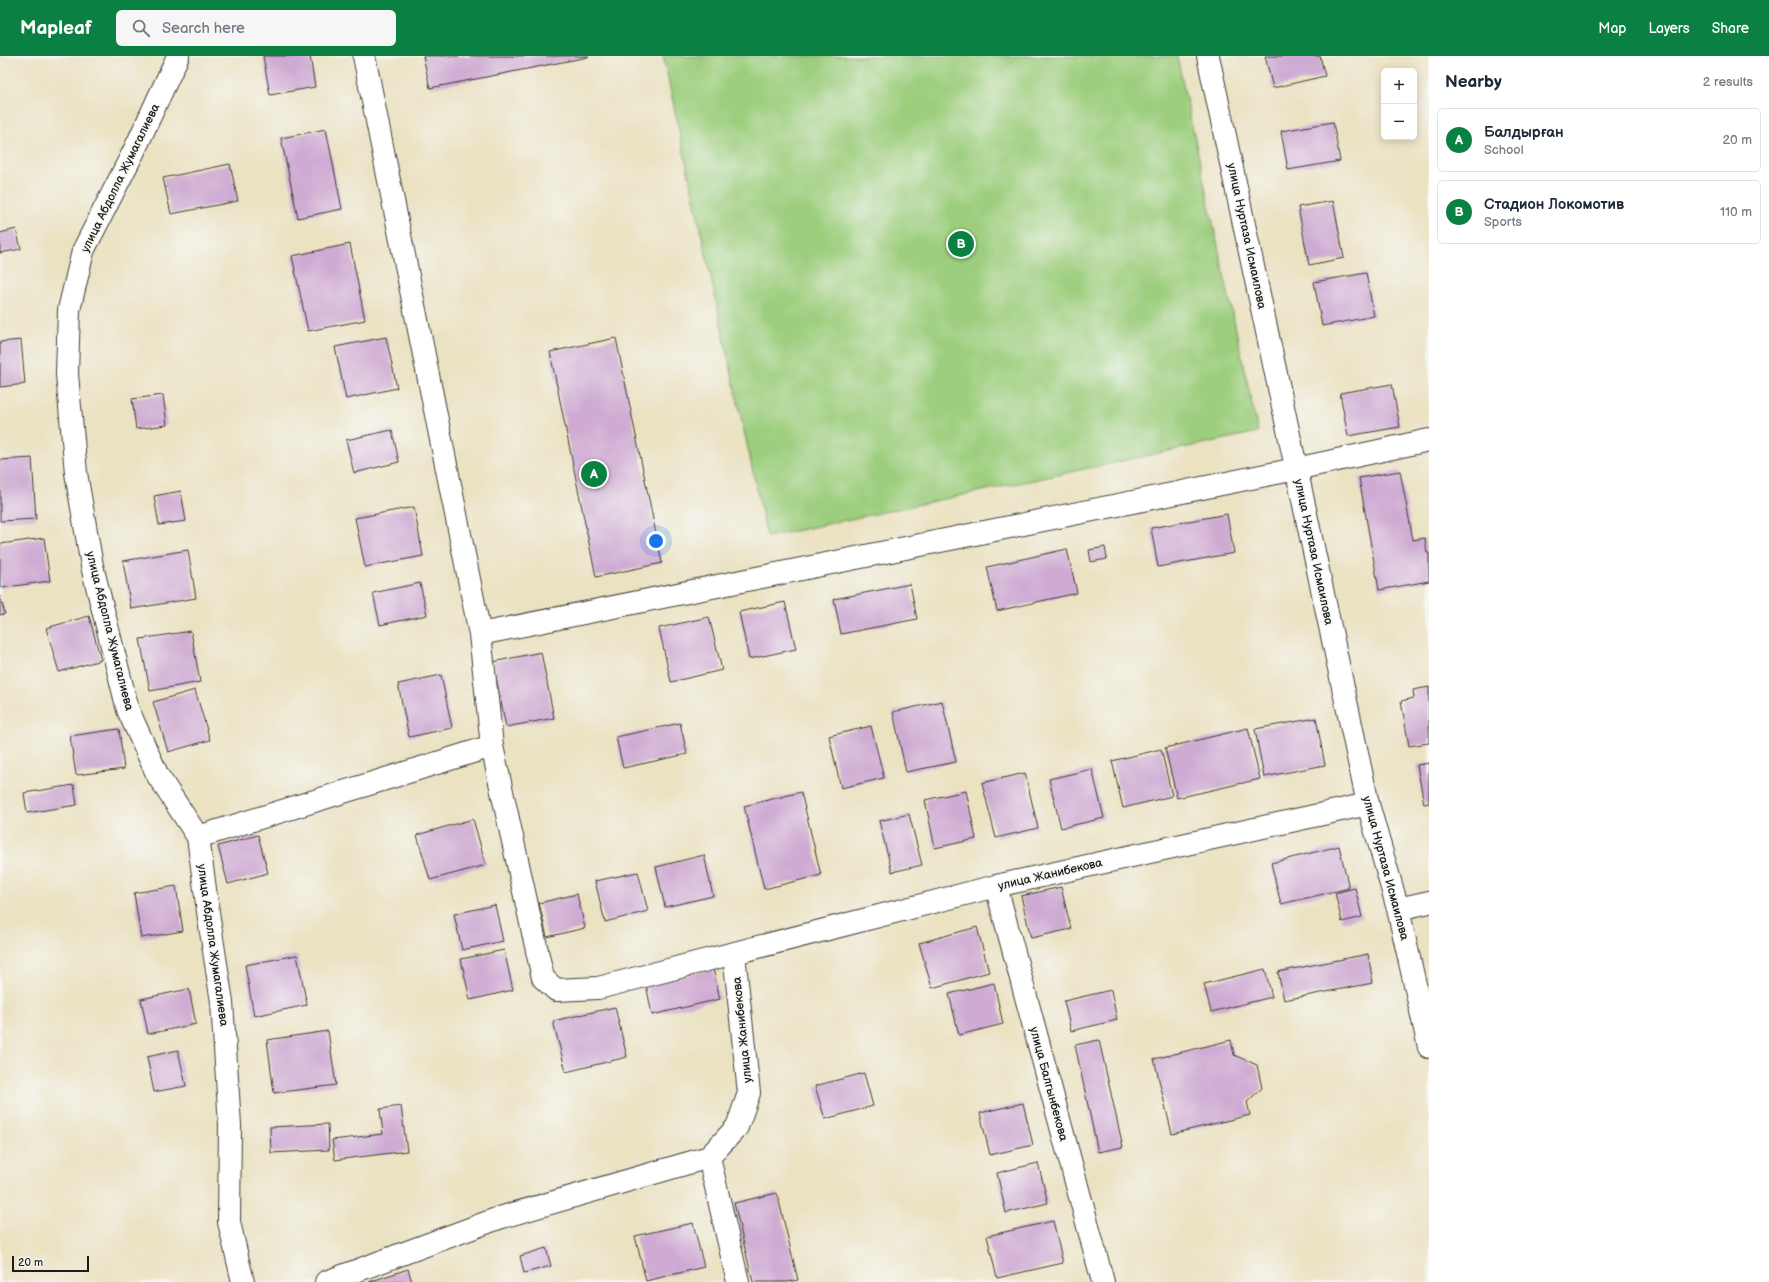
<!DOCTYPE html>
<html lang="en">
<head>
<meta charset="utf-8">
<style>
	:root { --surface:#fff; --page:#f6f6f7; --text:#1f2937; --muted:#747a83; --line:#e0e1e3; --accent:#0b8043 }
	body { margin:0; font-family:"Balsamiq Sans",sans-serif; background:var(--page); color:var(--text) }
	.controls { position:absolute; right:12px; top:12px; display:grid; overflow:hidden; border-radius:6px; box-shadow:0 2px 10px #0003 }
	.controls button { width:36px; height:36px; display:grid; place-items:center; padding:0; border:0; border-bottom:1px solid var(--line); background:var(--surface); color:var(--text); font:20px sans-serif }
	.scale { position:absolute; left:12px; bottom:10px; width:77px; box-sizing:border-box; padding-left:4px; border:2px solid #1c1c1c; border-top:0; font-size:11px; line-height:14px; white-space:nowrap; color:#1c1c1c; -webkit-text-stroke:3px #f6f6f2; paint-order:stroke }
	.you { position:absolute; left:656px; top:485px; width:14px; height:14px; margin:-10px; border:3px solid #fff; border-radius:50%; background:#1a73e8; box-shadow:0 0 0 6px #1a73e833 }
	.badge { display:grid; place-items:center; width:26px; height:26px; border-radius:50%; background:var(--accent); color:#fff; font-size:13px; font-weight:700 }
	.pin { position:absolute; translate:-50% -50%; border:2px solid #fff; box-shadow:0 1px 4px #0006 }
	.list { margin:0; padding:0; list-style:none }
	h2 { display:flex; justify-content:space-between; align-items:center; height:52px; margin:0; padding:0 16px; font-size:17px }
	h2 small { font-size:13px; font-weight:400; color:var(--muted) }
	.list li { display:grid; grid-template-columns:26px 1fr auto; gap:12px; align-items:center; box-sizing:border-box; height:64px; margin:0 8px 8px; padding:0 8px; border:1px solid var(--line); border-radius:6px }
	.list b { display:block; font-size:15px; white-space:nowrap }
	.list p { margin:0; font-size:13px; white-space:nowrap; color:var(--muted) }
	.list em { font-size:13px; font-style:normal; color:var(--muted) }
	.icon { flex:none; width:22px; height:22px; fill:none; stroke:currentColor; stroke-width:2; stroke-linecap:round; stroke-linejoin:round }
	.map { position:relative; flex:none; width:1429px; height:1226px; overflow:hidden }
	header { display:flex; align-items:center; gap:24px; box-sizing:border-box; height:56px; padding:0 20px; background:var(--accent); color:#fff }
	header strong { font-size:19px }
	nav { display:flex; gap:22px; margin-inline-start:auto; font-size:14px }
	.search { width:280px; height:36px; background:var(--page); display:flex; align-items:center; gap:10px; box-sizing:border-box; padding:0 14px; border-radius:6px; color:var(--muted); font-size:15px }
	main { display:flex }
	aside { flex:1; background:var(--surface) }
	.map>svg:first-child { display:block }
	.green { fill:#9cce7d; stroke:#5c754c }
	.building { fill:#cfabd3 }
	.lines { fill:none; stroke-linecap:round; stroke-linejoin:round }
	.minor-casing { stroke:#3b3a35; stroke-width:24 }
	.minor { stroke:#fff; stroke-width:22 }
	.labels { text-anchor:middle; stroke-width:3; stroke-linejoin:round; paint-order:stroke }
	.street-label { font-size:12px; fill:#1c1c1c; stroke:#f6f6f2 }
</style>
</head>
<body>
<header>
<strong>Mapleaf</strong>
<div class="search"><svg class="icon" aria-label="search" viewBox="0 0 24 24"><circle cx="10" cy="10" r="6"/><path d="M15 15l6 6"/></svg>Search here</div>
<nav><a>Map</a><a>Layers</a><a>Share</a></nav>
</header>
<main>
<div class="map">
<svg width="1429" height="1226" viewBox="0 0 1429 1226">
	<rect width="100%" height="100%" fill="#f6f6f2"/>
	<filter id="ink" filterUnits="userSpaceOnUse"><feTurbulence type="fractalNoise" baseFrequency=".025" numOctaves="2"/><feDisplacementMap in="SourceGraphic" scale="8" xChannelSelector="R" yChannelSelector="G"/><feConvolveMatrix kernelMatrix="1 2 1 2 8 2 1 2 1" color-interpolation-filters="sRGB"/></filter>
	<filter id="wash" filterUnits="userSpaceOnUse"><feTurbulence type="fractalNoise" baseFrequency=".012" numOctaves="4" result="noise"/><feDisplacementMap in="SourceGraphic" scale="16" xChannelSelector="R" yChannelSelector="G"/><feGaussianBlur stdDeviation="0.9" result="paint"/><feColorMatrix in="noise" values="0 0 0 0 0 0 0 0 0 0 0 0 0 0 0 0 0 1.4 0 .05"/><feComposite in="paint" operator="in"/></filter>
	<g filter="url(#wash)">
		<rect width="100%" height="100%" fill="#ebe2c2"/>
		<path class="green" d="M663 0H1177L1258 376 767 481Z"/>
		<g id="blocks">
			<path class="building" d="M263 0H310L315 31 270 39Z
				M423 0H588V1L430 32Z
				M1265 0H1320L1325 20 1273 32Z
				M1333 66 1340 105 1288 114 1281 75Z
				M326 73 342 153 298 162 281 82Z
				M230 108 238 145 171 158 163 122Z
				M1333 145 1344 202 1309 209 1298 151Z
				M16 173 21 193 0 197V177Z
				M350 188 365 264 308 275 292 200Z
				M1366 217 1374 260 1322 270 1314 226Z
				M386 281 397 332 346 343 335 291Z
				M616 282 662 507 596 521 550 296Z
				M21 284 25 328 0 331V286Z
				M1392 328 1400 371 1348 380 1340 337Z
				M163 339 167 369 136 373 132 343Z
				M392 374 399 406 354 417 346 384Z
				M32 402 36 463 0 465V404Z
				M1400 415 1413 484 1425 482 1427 497H1429V525L1379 534 1359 422Z
				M181 435 186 465 159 469 154 440Z
				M414 451 423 500 365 511 355 462Z
				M1227 458 1234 497 1158 511 1151 472Z
				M44 482 50 525 0 532V488Z
				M1105 491 1107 503 1091 506 1089 494Z
				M1067 493 1077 537 997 555 987 511Z
				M188 494 196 542 131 553 123 505Z
				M420 527 427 559 380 569 373 537Z
				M910 528 917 563 841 578 834 543Z
				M0 540 5 558 0 559Z
				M785 546 796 593 749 603 739 556Z
				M89 560 101 604 59 616 46 572Z
				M709 561 722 614 671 626 659 572Z
				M191 575 200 626 150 635 140 583Z
				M541 596 554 662 506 671 493 606Z
				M441 619 452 672 409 681 398 628Z
				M1429 631V687L1409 690 1401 645 1414 642 1413 634Z
				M195 634 210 684 168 696 153 646Z
				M942 645 956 706 906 716 893 656Z
				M1316 662 1325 709 1264 721 1255 673Z
				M680 667 687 698 623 712 616 681Z
				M871 670 884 722 841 732 829 680Z
				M1248 672 1260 723 1177 742 1165 692Z
				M119 673 124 713 76 719 70 680Z
				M1161 693 1172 740 1123 752 1112 705Z
				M1429 707V747L1424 748 1417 709Z
				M1092 713 1104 762 1061 772 1049 723Z
				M1025 717 1038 772 996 782 982 727Z
				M74 729 77 749 27 757 24 737Z
				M966 735 976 783 935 792 925 744Z
				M801 736 821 819 764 833 744 750Z
				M909 758 922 809 892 816 879 765Z
				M473 763 486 809 430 824 417 779Z
				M258 779 268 817 228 828 218 790Z
				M1339 790 1349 832 1281 848 1271 807Z
				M704 799 713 840 665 851 656 811Z
				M638 816 648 855 605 866 595 825Z
				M176 830 183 875 141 882 134 837Z
				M1061 831 1071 873 1031 882 1021 840Z
				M1355 832 1362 861 1342 866 1335 837Z
				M577 838 585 872 547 881 539 847Z
				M495 849 503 885 462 894 454 858Z
				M977 871 989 916 932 932 919 887Z
				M504 894 513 934 470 944 461 903Z
				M1368 898 1373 927 1284 944 1278 916Z
				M297 899 307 949 254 960 245 909Z
				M713 913 720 943 652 959 646 928Z
				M1265 913 1272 941 1211 956 1204 928Z
				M994 927 1003 968 959 979 949 938Z
				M189 933 196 968 148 978 141 943Z
				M1111 934 1117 964 1071 975 1064 945Z
				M615 951 627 1001 566 1016 553 965Z
				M328 975 336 1029 274 1037 267 984Z
				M1099 984 1123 1091 1098 1096 1075 989Z
				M1231 984 1234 999 1257 1009 1262 1032 1247 1046 1250 1059 1172 1078 1154 1003Z
				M178 994 186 1030 154 1036 147 1001Z
				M864 1017 873 1050 825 1063 815 1030Z
				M1023 1047 1033 1089 990 1099 980 1057Z
				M401 1050 407 1095 335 1104 332 1084 383 1078 380 1053Z
				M328 1068 329 1094 271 1097 270 1071Z
				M1038 1107 1048 1147 1006 1157 997 1117Z
				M777 1137 798 1224 788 1226H753L734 1147Z
				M1053 1165 1063 1207 997 1222 987 1180Z
				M693 1167 704 1211 646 1225 635 1180Z
				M546 1192 551 1210 524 1217 520 1200Z
				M408 1213 412 1226H369Z"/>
		</g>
	</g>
	<g filter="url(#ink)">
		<use href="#blocks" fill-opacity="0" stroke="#3b3a35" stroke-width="1"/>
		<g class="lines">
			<defs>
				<path id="minor" d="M178 0 134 95 83 195 69 254 67 318 76 417 92 510 128 654 158 720 198 781 209 863 222 946 230 1069 229 1166 243 1226
					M364 0 480 578 1296 413 1429 384
					M1208 0 1368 748 1398 853 1429 991
					M480 578 492 690 543 922 556 934 598 932 996 830 1368 748
					M198 781 492 690
					M996 830 1103 1226
					M1398 853 1429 846
					M734 898 749 1037 737 1071 709 1101 738 1226
					M326 1226 499 1162 709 1101"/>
			</defs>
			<use href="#minor" class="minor-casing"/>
			<use href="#minor" class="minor"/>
		</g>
	</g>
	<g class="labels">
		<g class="street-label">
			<text transform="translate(120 122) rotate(-64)" y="4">улица Абдолла Жумагалиева</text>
			<text transform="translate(1247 180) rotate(78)" y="4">улица Нуртаза Исмаилова</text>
			<text transform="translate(1314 496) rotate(78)" y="4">улица Нуртаза Исмаилова</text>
			<text transform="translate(110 575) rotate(76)" y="4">улица Абдолла Жумагалиева</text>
			<text transform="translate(1386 812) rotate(75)" y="4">улица Нуртаза Исмаилова</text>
			<text transform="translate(1050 818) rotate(-13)" y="4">улица Жанибекова</text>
			<text transform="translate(213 889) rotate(82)" y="4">улица Абдолла Жумагалиева</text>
			<text transform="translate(742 974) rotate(-96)" y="4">улица Жанибекова</text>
			<text transform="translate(1049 1028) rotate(75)" y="4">улица Балгынбекова</text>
		</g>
	</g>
</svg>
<div class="controls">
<button>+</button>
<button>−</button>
</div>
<div class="scale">20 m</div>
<div class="you"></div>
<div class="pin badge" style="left:594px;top:418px">A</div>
<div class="pin badge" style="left:961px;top:188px">B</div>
</div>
<aside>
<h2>Nearby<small>2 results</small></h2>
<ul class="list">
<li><span class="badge">A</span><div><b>Балдырған</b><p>School</p></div><em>20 m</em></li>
<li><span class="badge">B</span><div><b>Стадион Локомотив</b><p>Sports</p></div><em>110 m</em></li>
</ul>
</aside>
</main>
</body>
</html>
